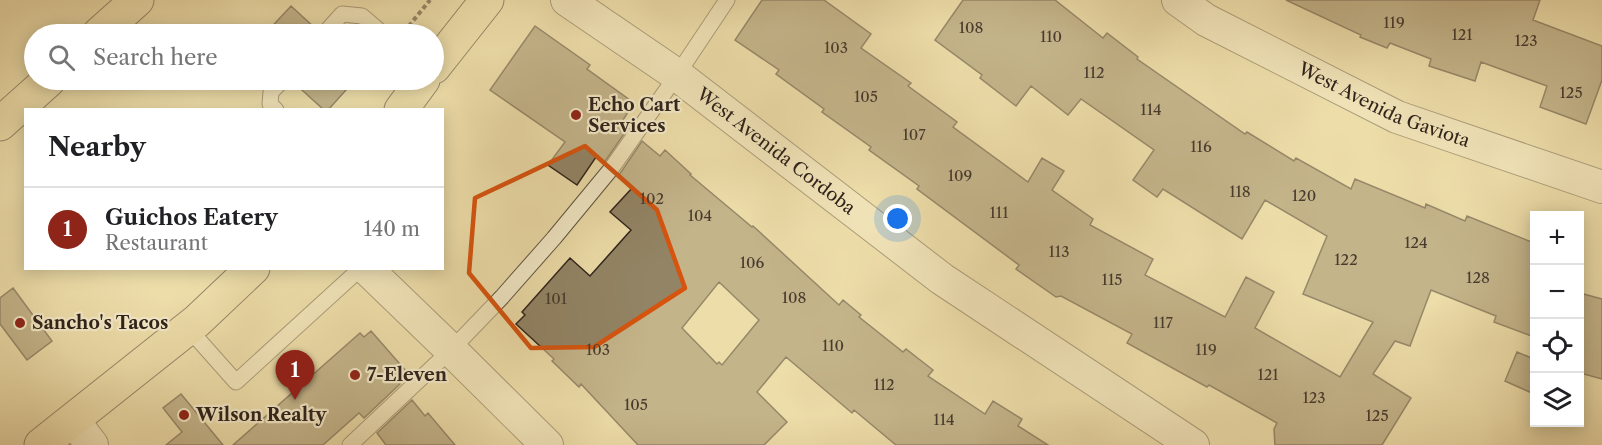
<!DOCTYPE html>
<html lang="en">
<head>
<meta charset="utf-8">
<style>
	:root { --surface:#fff; --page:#f2f2f2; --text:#202124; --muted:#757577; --line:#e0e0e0; --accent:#8f2418 }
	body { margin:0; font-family:"Libre Caslon Text",serif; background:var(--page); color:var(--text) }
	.controls { position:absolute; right:18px; bottom:18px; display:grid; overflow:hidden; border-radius:0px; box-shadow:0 3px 15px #0003 }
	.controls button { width:54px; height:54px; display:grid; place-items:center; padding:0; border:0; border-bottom:2px solid var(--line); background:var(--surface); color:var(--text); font:30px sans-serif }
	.you { position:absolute; left:898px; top:219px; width:21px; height:21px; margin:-15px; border:4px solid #fff; border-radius:50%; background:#1a73e8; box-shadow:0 0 0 9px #1a73e833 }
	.badge { display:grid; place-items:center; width:39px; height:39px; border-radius:50%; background:var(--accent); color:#fff; font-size:20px; font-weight:700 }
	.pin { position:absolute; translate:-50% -50px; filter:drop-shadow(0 2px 3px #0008) }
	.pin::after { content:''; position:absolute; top:32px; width:21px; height:18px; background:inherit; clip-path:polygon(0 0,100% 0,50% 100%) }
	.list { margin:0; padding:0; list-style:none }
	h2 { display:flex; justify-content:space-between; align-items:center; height:78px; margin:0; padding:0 24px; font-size:26px }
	h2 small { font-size:20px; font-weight:400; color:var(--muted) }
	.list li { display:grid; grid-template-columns:39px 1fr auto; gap:18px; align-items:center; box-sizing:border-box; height:84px; padding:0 24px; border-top:2px solid var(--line) }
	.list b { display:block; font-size:22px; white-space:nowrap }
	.list p { margin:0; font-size:20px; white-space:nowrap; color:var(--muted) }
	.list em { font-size:20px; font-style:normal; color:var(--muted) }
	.icon { flex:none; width:33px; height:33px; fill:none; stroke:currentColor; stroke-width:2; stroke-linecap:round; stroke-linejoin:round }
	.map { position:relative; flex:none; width:1602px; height:445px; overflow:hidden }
	.search { position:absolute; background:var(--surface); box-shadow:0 3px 15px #0003; left:24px; top:24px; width:420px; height:66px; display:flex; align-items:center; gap:15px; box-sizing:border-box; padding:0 21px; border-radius:33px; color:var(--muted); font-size:22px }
	.panel { position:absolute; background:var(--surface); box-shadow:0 3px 15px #0003; left:24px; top:108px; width:420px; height:162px; border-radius:0px }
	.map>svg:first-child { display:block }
	.building { fill:#928465; stroke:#2f231c; stroke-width:1.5; fill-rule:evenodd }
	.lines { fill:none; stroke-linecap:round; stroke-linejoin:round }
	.lane-casing { stroke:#5e523f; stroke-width:17 }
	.street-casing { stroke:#5e523f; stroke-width:34 }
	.primary-casing { stroke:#2f231c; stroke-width:35 }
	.highway-casing { stroke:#2f231c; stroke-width:35 }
	.path { stroke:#2f231c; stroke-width:4; stroke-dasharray:4.5 3; stroke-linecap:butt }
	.lane { stroke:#f3e9c7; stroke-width:15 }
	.street { stroke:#f3e9c7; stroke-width:32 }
	.primary { stroke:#eddda9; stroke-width:33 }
	.highway { stroke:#eddda9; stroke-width:33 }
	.marked { fill:none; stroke:#d6540e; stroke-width:4.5; stroke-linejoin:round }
	.poi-dot { fill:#8f2418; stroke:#f3e9c7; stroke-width:2 }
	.labels { text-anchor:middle; stroke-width:4.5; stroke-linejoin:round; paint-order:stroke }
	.number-label { font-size:15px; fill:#483b2e }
	.street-label { font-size:18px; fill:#2f231c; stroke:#f3e9c7 }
	.poi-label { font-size:18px; font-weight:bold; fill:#2f231c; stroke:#f3e9c7; text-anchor:start }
</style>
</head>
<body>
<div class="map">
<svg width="1602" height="445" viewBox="0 0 1602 445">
	<rect width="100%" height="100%" fill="#eddda9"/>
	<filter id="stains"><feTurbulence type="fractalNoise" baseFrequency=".00333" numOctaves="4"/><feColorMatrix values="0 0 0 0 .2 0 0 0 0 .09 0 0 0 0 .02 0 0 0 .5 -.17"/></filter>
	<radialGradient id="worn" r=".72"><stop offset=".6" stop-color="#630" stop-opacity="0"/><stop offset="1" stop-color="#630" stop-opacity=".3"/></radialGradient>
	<path class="building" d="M762 0H824L871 34 861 48 911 83 908 86 957 122 953 127 1028 182 1042 158 1064 171 1052 190 1093 219 1090 225 1153 259 1145 275 1225 317 1246 277 1274 292 1255 328 1340 377 1373 322 1303 294 1327 236 1265 200 1242 239 1163 189 1157 197 1133 180 1154 150 1081 99 1068 115 1031 86 1016 106 980 78 982 75 935 40 963 0H1055L1103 38 1107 33 1138 57 1137 59 1245 134 1247 132 1294 161 1296 158 1351 189 1355 179 1425 208 1426 204 1465 221 1467 216 1534 243V337L1494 322 1496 316 1431 290 1410 346 1395 341 1373 374 1411 398 1382 445H1275L1274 429 1277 423 1209 385 1207 387 1127 343 1132 334 1061 296 1056 297 1016 269 1019 265 917 189 919 186 869 150 871 147 822 112 824 109 776 74 779 70 735 40Z
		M1286 0H1540L1533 20 1602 46V80L1586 124 1540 107 1547 86 1481 62 1475 81 1429 66 1431 59 1390 43 1387 48 1360 37 1361 35Z
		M291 6 316 29 315 34H265Z
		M535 26 590 65 587 69 634 103 621 123 628 128 604 163 596 157 577 185 548 165 565 142 490 90Z
		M292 80H355L328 110H324L292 81Z
		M642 141 660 156 665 150 691 174 690 175 752 227 753 226 839 305 843 300 861 315 859 317 903 352 906 349 933 370 928 376 985 414 993 401 1022 419 1018 426 1048 445H896L854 410 852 413 786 357 757 392 787 422 764 445H638L581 384 579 387 552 361 554 359 516 324 525 315 522 312 570 258 590 276 631 230 610 212 633 187 619 175ZM719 282 759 320 722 365 719 362 717 364 682 328Z
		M13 288 52 341 27 360 0 324V298Z
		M1580 293 1602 299V379L1580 373Z
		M371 331 406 371 397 380 400 384 364 418 359 413 323 445H233L360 333 364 337Z
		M1517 352 1534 359V394L1505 381Z
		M181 394 223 445H166L182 432 163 408Z
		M412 400 425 416 428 413 455 445H386L377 433Z"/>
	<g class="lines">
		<defs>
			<path id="lane" d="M324 34 342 14 362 16 383 34
				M276 110 270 104 271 92 283 80
				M188 328 236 382 361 268
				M350 445 451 350 502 297 554 238 611 169 677 75 727 0"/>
			<g id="street">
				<path id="s1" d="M567 0 677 75 942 279 1193 445"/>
				<path id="s2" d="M1178 0 1206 20 1397 117 1602 187"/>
				<path d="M366 268 451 350 547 445"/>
				<path d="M73 420 92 445"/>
			</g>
			<path id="primary" d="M434 67 487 0
				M401 110 423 80
				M41 445 197 321 253 268"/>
			<path id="highway" d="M99 34 137 0
				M0 124 49 80"/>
		</defs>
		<use href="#lane" class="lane-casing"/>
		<use href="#street" class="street-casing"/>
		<use href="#primary" class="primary-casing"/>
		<use href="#highway" class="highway-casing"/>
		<path class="path" d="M404 32 430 0"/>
		<use href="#lane" class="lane"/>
		<use href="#street" class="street"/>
		<use href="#primary" class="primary"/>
		<use href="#highway" class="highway"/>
	</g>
	<path d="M0 0H1602V445H0ZM585 146 657 210 685 288 594 347 531 348 469 273 475 198Z" fill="#eddda9" fill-opacity=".55" fill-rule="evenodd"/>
	<path class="marked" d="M585 146 657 210 685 288 594 347 531 348 469 273 475 198Z"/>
	<g class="poi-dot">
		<circle cx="576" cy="115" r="6"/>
		<circle cx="20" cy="323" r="6"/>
		<circle cx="355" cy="375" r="6"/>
		<circle cx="184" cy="415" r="6"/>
	</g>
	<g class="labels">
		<g class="number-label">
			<text x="1394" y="28">119</text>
			<text x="971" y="33">108</text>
			<text x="1462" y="40">121</text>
			<text x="1051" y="42">110</text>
			<text x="1526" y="46">123</text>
			<text x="836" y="53">103</text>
			<text x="1094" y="78">112</text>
			<text x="1571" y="98">125</text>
			<text x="866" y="102">105</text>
			<text x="1151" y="115">114</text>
			<text x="914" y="140">107</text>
			<text x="1201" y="152">116</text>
			<text x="960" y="181">109</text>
			<text x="1240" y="197">118</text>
			<text x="1304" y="201">120</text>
			<text x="652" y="204">102</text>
			<text x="999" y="218">111</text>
			<text x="700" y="221">104</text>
			<text x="1416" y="248">124</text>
			<text x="1059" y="257">113</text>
			<text x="1346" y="265">122</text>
			<text x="752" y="268">106</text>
			<text x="1478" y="283">128</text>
			<text x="1112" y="285">115</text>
			<text x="794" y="303">108</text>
			<text x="556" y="304">101</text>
			<text x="1163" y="328">117</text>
			<text x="833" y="351">110</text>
			<text x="598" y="355">103</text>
			<text x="1206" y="355">119</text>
			<text x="1268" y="380">121</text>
			<text x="884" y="390">112</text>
			<text x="1314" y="403">123</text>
			<text x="636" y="410">105</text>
			<text x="1377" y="421">125</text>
			<text x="944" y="425">114</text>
		</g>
		<g class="street-label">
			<text dy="6" stroke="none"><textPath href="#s2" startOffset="232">West Avenida Gaviota</textPath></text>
			<text dy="6" stroke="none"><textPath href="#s1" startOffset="258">West Avenida Cordoba</textPath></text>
		</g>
		<g class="poi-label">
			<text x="588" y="111">Echo Cart<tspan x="588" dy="21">Services</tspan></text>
			<text x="32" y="329">Sancho's Tacos</text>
			<text x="367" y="381">7-Eleven</text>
			<text x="196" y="421">Wilson Realty</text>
		</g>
	</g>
	<rect width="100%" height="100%" filter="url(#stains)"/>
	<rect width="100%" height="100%" fill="url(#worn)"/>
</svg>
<div class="controls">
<button>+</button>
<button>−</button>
<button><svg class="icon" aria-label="locate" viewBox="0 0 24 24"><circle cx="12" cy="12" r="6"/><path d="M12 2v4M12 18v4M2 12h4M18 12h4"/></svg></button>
<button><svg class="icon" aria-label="layers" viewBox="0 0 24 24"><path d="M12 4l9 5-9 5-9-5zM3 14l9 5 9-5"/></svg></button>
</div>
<div class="you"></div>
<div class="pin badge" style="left:295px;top:400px">1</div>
<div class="search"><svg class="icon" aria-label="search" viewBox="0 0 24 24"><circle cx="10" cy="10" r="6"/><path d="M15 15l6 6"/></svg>Search here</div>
<section class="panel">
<h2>Nearby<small></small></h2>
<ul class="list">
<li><span class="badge">1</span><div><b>Guichos Eatery</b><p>Restaurant</p></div><em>140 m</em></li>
</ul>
</section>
</div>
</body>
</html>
